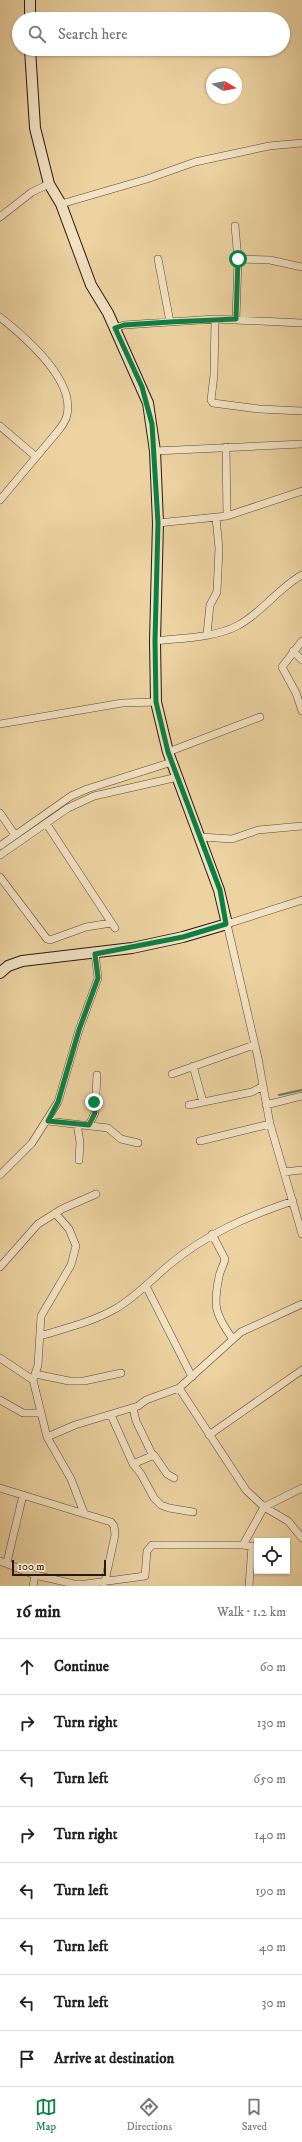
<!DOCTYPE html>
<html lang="en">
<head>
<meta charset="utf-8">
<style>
	:root { --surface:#fff; --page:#f6f6f6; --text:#222; --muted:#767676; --line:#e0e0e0; --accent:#0b8043 }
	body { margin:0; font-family:"IM FELL DW Pica",serif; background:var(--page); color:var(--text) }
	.controls { position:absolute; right:12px; bottom:12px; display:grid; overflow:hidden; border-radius:0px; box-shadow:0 1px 3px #0004 }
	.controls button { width:36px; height:36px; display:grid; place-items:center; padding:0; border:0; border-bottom:1px solid var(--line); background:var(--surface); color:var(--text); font:20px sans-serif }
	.compass { position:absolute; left:206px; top:68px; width:36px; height:36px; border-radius:50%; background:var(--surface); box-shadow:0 1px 3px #0004; rotate:100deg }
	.scale { position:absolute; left:12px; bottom:10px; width:94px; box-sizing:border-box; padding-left:4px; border:2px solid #291911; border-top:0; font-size:11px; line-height:14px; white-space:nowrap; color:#291911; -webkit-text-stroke:3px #f3e2c3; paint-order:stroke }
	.stop { position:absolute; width:12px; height:12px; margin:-9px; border:3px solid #0b8043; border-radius:50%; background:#fff }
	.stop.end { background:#0b8043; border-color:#fff; box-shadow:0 1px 4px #0008 }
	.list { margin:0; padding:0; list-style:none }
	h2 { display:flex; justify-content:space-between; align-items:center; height:52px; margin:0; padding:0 16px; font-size:17px }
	h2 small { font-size:13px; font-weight:400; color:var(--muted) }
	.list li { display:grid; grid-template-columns:26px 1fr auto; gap:12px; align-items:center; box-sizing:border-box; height:56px; padding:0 16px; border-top:1px solid var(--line) }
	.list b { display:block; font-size:15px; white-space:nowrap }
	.list em { font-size:13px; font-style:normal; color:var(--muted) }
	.icon { flex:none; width:22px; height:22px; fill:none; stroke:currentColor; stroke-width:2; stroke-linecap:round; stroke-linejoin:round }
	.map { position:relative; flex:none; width:302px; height:1586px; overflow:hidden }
	.search { position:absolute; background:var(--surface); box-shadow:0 1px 3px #0004; left:12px; right:12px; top:12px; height:44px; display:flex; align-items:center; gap:10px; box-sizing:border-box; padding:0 14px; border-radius:22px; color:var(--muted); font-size:15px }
	.sheet { height:500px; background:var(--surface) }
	nav { display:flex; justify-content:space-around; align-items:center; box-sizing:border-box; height:56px; border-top:1px solid var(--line); background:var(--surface); font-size:11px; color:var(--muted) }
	nav a { display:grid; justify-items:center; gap:2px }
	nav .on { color:var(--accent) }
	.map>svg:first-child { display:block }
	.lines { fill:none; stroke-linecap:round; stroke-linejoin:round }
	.stream { stroke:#6c786a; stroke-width:2 }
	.street-casing { stroke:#5a4835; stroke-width:8 }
	.secondary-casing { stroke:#291911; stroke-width:12 }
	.street { stroke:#f3e2c3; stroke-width:7 }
	.secondary { stroke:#f3e2c3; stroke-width:10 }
	.route { stroke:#0b8043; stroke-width:5 }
</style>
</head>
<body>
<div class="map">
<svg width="302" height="1586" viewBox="0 0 302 1586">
	<rect width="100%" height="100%" fill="#edd3a2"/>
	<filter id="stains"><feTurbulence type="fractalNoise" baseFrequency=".005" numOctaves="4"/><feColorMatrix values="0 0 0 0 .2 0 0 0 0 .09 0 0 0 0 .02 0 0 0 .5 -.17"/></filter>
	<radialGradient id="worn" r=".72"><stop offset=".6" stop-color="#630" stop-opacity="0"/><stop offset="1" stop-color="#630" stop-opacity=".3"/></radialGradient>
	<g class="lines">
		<path class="stream" d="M279 1095 302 1090"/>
		<defs>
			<path id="street" d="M61 204 147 179 195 162 269 146 302 143
				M0 217 32 192 49 184
				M235 226 238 259 236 319
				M158 259 170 322
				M238 259 270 260 302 267
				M0 317C25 337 75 379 67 415 66 421 62 426 58 431L0 500
				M215 319 214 375 211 400 213 403 259 409 302 411
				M115 328 124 325 215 319 302 323
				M0 426 35 456
				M226 447 227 516
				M155 451 302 444
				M158 523 227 516 302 491
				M207 634 210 605 217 592 219 548 216 518
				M155 641C181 638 213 638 237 626 261 614 278 588 302 575
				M302 641 282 667 296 693 302 711
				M293 651 302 660
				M0 724 122 703 156 702
				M168 752 260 717
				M0 813 15 835
				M46 823 115 928
				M201 837 232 839 258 830 302 826
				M0 846 71 796 87 789 172 762
				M0 855 68 808 94 796 178 777
				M0 877 47 939 50 940 86 927 111 923
				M302 900 227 924 258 1058 270 1124 302 1234
				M193 1066 203 1102
				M172 1074 254 1045
				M189 1105 252 1092 263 1086
				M266 1105 302 1096
				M48 1121 108 1128 121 1139 138 1143
				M77 1124 80 1142 79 1160
				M89 1125 95 1113 97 1075
				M200 1141 270 1124
				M284 1172 302 1170
				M0 1175 32 1143 58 1102 79 1030 98 978 95 954
				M55 1213 69 1229 76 1246 71 1265 41 1316 38 1365 33 1380 47 1437 71 1479 84 1513
				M212 1234 225 1259C224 1265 220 1270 219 1277 213 1306 215 1314 232 1338
				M0 1267 38 1224 62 1209 96 1194
				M146 1286 192 1377
				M40 1336C66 1328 92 1322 115 1309 136 1297 151 1280 169 1265 206 1234 248 1216 293 1201
				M0 1358 33 1380
				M35 1374 69 1381H84L121 1373
				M179 1388 246 1490 264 1507 288 1521 302 1538
				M0 1400 23 1413H41
				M133 1408 136 1421 153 1456
				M111 1415 133 1464 141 1474 154 1498 161 1505 169 1508 193 1512
				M209 1435 302 1370
				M47 1437 75 1425 138 1406 146 1400 179 1388 241 1332 302 1304
				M133 1464 154 1455 167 1474 174 1478
				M0 1488 111 1522 114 1526 115 1535 104 1586
				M243 1545 264 1507 302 1488
				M0 1561 35 1575 74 1584H86L145 1576 147 1551 152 1545H243L257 1547
				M7 1562 23 1495
				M33 1586 35 1575
				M249 1586 252 1546"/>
			<path id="secondary" d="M30 19V0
				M0 973 8 966 22 961 132 948 183 937 227 924 219 890 168 752 156 702 155 641 158 523 155 451 148 403 108 313 91 285 61 204 49 184 35 128 30 49"/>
		</defs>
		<use href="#street" class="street-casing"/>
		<use href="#secondary" class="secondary-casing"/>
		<use href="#street" class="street"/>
		<use href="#secondary" class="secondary"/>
	</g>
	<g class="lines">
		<path class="route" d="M94 1102 95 1113 89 1125 48 1121 58 1102 79 1030 98 978 95 954 183 937 226 924 220 890 168 752 156 702 155 641 158 523 152 424 142 387 115 328 124 325 170 322 236 319 238 259"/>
	</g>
	<rect width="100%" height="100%" filter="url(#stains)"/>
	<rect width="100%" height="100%" fill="url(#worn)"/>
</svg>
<div class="controls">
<button><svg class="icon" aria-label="locate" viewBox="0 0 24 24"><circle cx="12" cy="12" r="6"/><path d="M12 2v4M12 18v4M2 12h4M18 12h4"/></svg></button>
</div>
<svg class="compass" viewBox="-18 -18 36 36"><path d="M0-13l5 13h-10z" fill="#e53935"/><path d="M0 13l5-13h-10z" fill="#767676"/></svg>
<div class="scale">100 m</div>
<div class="stop" style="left:238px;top:259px"></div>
<div class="stop end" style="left:94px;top:1102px"></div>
<div class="search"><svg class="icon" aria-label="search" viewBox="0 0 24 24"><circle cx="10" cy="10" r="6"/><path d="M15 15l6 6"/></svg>Search here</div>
</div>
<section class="sheet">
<h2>16 min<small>Walk · 1.2 km</small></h2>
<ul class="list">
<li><svg class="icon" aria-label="ahead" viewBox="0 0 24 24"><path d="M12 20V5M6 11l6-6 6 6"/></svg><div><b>Continue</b></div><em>60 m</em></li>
<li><svg class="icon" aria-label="right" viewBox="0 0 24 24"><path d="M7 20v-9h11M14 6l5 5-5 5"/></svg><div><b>Turn right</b></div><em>130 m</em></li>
<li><svg class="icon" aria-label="left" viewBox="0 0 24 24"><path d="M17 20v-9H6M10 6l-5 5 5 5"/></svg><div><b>Turn left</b></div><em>650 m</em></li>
<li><svg class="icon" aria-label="right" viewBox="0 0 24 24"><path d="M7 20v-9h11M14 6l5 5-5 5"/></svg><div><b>Turn right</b></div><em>140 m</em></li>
<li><svg class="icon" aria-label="left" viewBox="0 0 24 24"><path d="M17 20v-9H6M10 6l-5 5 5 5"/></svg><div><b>Turn left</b></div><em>190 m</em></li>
<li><svg class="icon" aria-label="left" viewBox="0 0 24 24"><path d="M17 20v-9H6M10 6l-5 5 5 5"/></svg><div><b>Turn left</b></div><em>40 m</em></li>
<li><svg class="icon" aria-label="left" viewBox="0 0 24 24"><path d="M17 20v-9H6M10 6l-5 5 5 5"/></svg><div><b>Turn left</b></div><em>30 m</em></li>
<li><svg class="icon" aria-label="arrive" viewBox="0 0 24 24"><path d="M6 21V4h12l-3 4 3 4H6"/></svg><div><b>Arrive at destination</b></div></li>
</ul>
</section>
<nav>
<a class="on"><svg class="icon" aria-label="map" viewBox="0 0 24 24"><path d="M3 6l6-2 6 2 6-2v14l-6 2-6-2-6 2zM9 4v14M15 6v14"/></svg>Map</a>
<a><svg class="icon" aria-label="directions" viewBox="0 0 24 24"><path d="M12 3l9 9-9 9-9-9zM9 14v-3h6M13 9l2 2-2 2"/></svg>Directions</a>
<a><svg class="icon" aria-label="saved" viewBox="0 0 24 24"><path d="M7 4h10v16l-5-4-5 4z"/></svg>Saved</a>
</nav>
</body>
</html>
